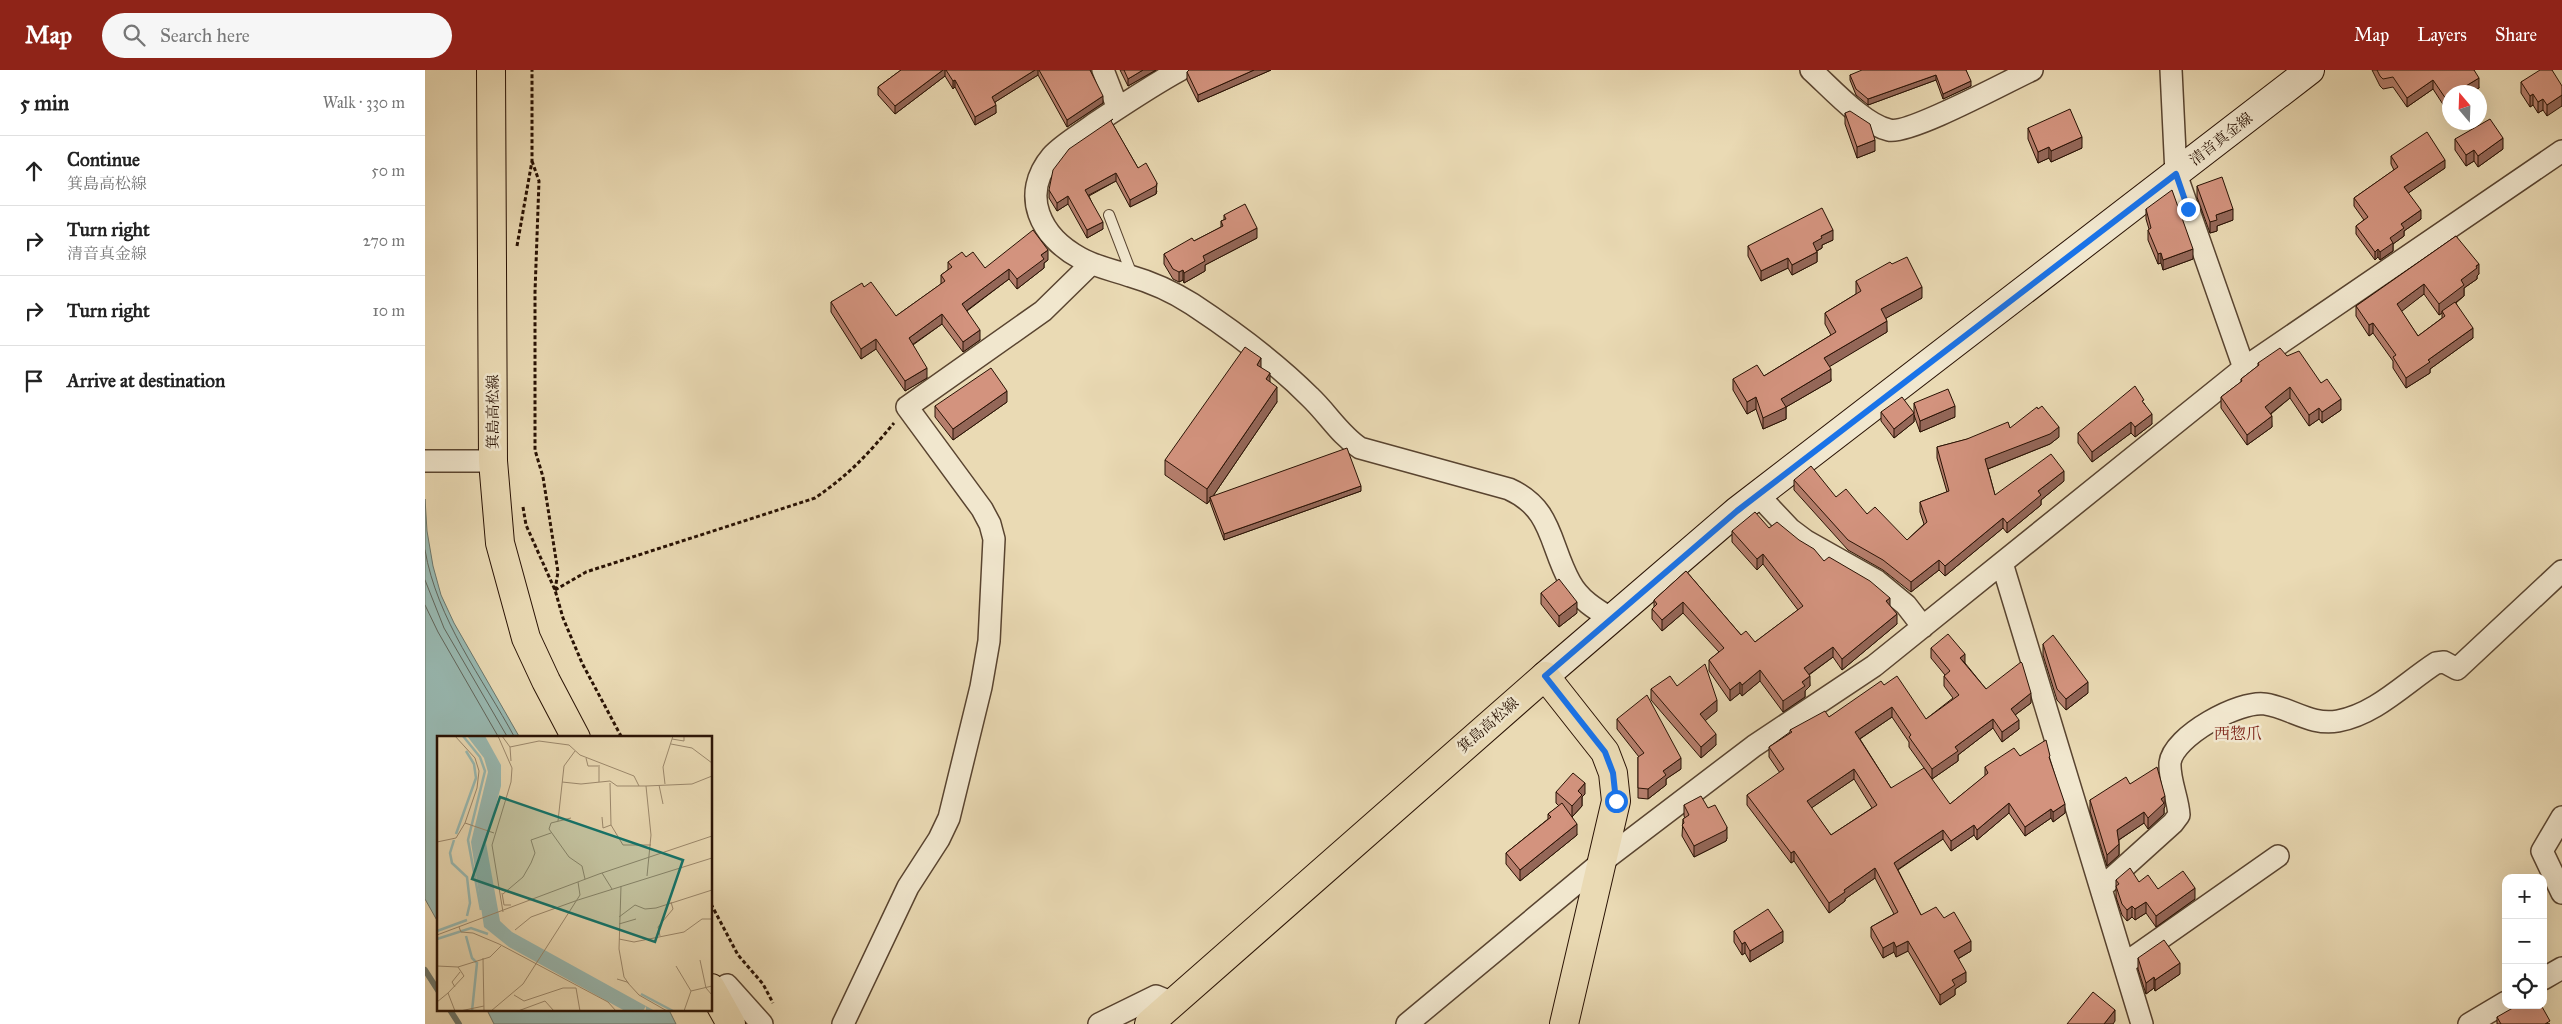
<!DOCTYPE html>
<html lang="en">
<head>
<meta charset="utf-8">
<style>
	:root { --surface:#fff; --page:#f6f6f6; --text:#222; --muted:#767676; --line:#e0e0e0; --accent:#8f2418 }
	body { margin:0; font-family:"IM FELL Great Primer","Noto Serif JP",serif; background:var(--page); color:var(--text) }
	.controls { position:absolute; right:15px; bottom:15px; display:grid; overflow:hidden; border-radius:10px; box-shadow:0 5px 20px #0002 }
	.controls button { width:45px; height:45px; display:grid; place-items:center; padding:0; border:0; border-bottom:1px solid var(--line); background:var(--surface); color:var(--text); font:25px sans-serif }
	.compass { position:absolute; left:2017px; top:15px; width:45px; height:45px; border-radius:50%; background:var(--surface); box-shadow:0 5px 20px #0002; rotate:341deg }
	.stop { position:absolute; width:15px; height:15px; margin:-11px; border:4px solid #1a73e8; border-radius:50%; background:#fff }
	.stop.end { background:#1a73e8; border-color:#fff; box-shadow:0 1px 5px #0008 }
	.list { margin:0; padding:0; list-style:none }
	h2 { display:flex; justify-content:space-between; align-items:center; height:65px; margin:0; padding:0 20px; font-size:21px }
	h2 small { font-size:16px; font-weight:400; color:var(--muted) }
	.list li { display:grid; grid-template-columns:32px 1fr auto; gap:15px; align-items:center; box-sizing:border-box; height:70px; padding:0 20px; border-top:1px solid var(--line) }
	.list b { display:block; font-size:19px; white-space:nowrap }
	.list p { margin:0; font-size:16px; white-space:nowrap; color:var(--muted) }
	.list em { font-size:16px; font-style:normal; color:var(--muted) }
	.icon { flex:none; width:28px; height:28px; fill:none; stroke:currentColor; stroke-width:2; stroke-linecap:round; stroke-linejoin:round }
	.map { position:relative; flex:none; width:2137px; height:954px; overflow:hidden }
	header { display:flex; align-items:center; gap:30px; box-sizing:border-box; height:70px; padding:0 25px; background:var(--accent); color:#fff }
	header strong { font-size:24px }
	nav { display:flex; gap:28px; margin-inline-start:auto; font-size:18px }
	.search { width:350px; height:45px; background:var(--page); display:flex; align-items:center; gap:12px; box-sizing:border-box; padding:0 18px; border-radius:28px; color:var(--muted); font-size:19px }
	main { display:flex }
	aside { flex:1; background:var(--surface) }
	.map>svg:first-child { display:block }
	.water { fill:#99bab3; stroke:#6c776d }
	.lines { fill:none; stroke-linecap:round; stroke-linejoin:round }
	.shore { stroke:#61665c; stroke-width:1 }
	.stream { stroke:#6c776d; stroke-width:6 }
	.lane-casing { stroke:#594430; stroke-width:12 }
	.street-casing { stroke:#594430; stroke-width:24 }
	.secondary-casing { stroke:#291204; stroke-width:30 }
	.primary-casing { stroke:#291204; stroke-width:30 }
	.path { stroke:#291204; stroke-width:3; stroke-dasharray:4 2.5; stroke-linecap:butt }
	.lane { stroke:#f1e7ce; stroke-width:10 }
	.street { stroke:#f1e7ce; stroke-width:21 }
	.secondary { stroke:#f1e7ce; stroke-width:28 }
	.primary { stroke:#eadab4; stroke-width:28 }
	.wall { fill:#b57e6c; stroke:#291204; fill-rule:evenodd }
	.shaded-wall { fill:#946758; stroke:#291204 }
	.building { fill:#d3937e; stroke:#291204; fill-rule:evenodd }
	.route { stroke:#1a73e8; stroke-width:6 }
	.labels { text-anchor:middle; stroke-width:5; stroke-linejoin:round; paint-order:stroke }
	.street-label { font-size:15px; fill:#291204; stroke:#f1e7ce }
	.neighbourhood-label { font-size:16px; fill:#7a1f14; stroke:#f1e7ce }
	.inset-river { fill:none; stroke:#99bab3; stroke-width:2.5 }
	.inset-road { fill:none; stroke:#9d8a6e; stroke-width:1 }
	.view { fill:#0f766e; fill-opacity:0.15; stroke:#0f766e; stroke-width:2.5 }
	.inset-edge { fill:none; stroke:#291204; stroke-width:2.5 }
</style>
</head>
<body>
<header>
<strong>Map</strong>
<div class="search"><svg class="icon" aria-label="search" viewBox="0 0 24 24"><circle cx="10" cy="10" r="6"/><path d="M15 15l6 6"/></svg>Search here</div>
<nav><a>Map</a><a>Layers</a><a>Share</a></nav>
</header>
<main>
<aside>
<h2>5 min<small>Walk · 330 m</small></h2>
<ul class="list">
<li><svg class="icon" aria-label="ahead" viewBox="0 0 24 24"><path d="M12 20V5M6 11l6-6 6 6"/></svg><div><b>Continue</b><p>箕島高松線</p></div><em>50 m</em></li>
<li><svg class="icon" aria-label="right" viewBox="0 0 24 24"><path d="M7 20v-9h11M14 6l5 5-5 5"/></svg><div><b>Turn right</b><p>清音真金線</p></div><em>270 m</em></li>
<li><svg class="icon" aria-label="right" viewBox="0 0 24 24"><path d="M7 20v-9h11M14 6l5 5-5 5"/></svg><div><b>Turn right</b></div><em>10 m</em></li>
<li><svg class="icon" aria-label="arrive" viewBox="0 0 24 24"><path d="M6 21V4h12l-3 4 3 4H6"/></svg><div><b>Arrive at destination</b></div></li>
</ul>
</aside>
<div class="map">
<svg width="2137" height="954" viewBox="0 0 2137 954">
	<rect width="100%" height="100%" fill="#eadab4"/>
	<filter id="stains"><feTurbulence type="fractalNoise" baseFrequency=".004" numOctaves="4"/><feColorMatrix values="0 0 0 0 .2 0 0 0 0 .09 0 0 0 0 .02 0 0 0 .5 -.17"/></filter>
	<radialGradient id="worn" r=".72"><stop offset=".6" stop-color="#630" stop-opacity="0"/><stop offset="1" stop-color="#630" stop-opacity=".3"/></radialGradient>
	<path class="water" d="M0 429 2 461 8 496 16 525 29 553 95 668H14V854L0 829Z
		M62 940H244L251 954H69Z"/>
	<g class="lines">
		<path class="shore" d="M0 480C12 550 57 607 90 668
			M0 510 19 558 83 668
			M0 535 13 562 74 668"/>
		<path class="stream" d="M0 900 14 922
			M25 940 34 954"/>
		<defs>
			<path id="lane" d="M684 145 707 205"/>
			<path id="street" d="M678 0 692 36
				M755 0C724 17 698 35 669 54 656 64 638 74 627 86 594 125 616 167 655 188 671 197 688 200 705 206 726 212 748 222 767 234 808 261 850 292 885 327 903 344 915 365 935 378L1084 419C1128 439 1124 474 1145 512 1154 529 1170 539 1187 549
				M1386 0C1406 18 1438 54 1464 60 1484 65 1583 11 1607 0
				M1746 0 1751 104 1819 298
				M0 391H68
				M1333 425 1365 459 1381 471 1452 511 1481 535 1498 557
				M1577 493 1717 954
				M2137 747 2117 781 2137 823
				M1676 818 1748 753 1754 745C1753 728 1744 710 1745 693 1748 666 1815 630 1840 634 1866 638 1886 656 1913 651 1951 644 1980 613 2011 593L2019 592 2032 599 2137 501
				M1699 894 1853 786
				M2118 909 2137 898
				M289 923 302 915 337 954
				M418 954 483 817 514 769 524 748 556 617 564 571 569 469 565 454 557 439 482 337 618 241 666 194
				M674 954 731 926 748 933
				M982 954 1178 791 1329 676 1449 596 1819 298 2137 81
				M2044 954 2081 932"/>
			<path id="secondary" d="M1120 606 1312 441 1885 0"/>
			<path id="primary" d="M66 0 68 391 75 473 101 568 121 611 151 668
				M286 918 306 954
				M724 954 1120 606 1180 682 1188 703 1191 731 1139 954"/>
		</defs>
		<use href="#lane" class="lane-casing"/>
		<use href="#street" class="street-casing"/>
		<use href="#secondary" class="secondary-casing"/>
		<use href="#primary" class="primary-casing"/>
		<path class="path" d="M107 91 114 111 110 222V380L118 407 133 502 130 520
			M92 176 107 91V0
			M98 437 101 455 130 520 138 548 157 593 197 668
			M130 520 161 502 390 428C425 404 442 385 469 353
			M286 834 313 885 338 914 348 933"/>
		<use href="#lane" class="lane"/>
		<use href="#street" class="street"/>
		<use href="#secondary" class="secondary"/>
		<use href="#primary" class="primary"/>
	</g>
	<path class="wall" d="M476 0H665L678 33 642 57 613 5 570 32 571 43 550 55 530 17 528 19 520 6 470 44 453 25V17Z
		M695 0H731L703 16Z
		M846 0 773 32 762 10V2Z
		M1541 0 1546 16 1518 29 1511 10 1443 35 1431 25 1425 10V5Z
		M1947 0H2049L2054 18 2047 22H2024V37L2021 39 2008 19 1982 37 1968 17 1958 19 1955 16Z
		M2127 0 2122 46 2118 40 2113 43 2108 35 2105 37 2096 23V12Z
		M1420 43 1450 81 1432 88 1420 54Z
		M688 55 713 98 732 121 731 124 705 137 691 111 664 126 678 159 662 168 643 134 632 141 624 128V120Z
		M1603 58 1657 78 1626 92 1624 88 1613 93 1603 69Z
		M2030 69 2078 79 2053 97 2049 91 2041 96 2030 80Z
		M1966 86 2020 98 1983 123 1996 149 1979 161V166L1968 174V181L1955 190 1953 187 1950 190 1931 164V156L1939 150 1929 136V128L1969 100 1966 94Z
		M1772 116 1808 150 1792 156V161L1785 163 1772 127Z
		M1721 139 1768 189 1738 200 1736 193 1733 194 1723 170V160L1724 159 1721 149Z
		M799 145 832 168 780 195V201L759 213 758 210 754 212 748 209 739 194V184L769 171 796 157V151L799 150Z
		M2031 166 2054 204 2052 206V209L2039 218V226L2031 233 2048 268 2005 299V303L1981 318 1968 298V291L1948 263 1944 266 1931 246V236ZM1999 224 2014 245 2017 243V248L1993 266 1976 241Z
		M1408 170 1397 175V178L1392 181V192L1367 205 1363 198 1336 211 1323 186V176Z
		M623 190 619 193V198L592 219 584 209 542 241 555 270 538 282 517 254 488 275 502 308 480 321 451 279 436 289 406 242V232L439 217 471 246 516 214V205L523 200V192L560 198Z
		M1431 211 1497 228 1461 248 1462 262 1404 296 1406 311 1361 337V349L1338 359 1331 339 1322 344 1308 320V309L1339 306 1406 265 1400 254V243L1431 224Z
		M1862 286 1896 313 1916 340 1897 353 1894 349 1884 356 1865 328 1846 344 1847 357 1822 375 1796 338V327L1816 312V309L1833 296V293Z
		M836 298 845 312 852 332 788 426 936 421 799 470 785 432V430L782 434 740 405V390Z
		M582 332 528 370 510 347V336Z
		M1489 333 1530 347 1495 362 1489 345V352L1469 368 1456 351V342L1489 343Z
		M1719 333 1727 354 1710 367 1706 363 1667 392 1653 373V363Z
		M1585 358 1634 367 1625 374 1563 399 1570 425 1639 411 1616 430V435L1582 463 1578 458 1520 506 1514 500 1486 522 1458 500 1423 480 1369 420V410L1411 427 1442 444 1482 470 1499 454 1495 442V432L1522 422 1512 388V377Z
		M1344 458 1399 491 1465 536 1472 554 1417 600 1408 587 1384 605 1385 616 1380 621V627L1358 642 1335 611 1317 626 1315 623 1305 631 1284 601V590L1294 582 1258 543 1237 561 1227 549V539L1229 537V530L1261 501 1316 565 1330 572 1373 540 1338 494 1332 500 1307 472V461Z
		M1116 523 1152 543 1134 557 1116 534Z
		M1618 574 1663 623 1641 640 1632 630 1618 585Z
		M1506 578 1540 593 1561 619 1606 633 1590 645 1594 659 1577 672 1568 658 1533 685V691L1507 709 1484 677V672L1467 647 1435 669 1466 718 1525 734 1560 706V697L1595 686 1625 692 1640 743 1628 752 1626 748 1600 766 1584 743 1552 770 1549 765 1526 781 1518 769 1473 800 1496 845 1519 848 1546 881 1533 889 1541 912 1530 919V925L1515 935 1483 881 1471 887 1469 882 1458 888 1446 867V857L1469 844 1450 808 1420 829V831L1404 843 1369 791 1366 793 1322 735V725L1355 703 1344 687V677L1365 662V660L1404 647 1459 615 1501 649 1528 628 1519 616V606L1520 605 1506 588ZM1429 709 1447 738 1406 765 1386 738Z
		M1252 616 1292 641 1280 650 1291 675 1276 688 1226 630V619Z
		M1192 649 1256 699 1241 709V715L1223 729 1213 728V687H1214L1192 659Z
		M1705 714 1740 737 1739 738V744L1723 759 1719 753 1694 770V785L1682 796 1665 741V730Z
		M1131 722 1160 724 1157 727V736L1147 747 1152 765 1095 811 1081 794V783L1123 749V744L1134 736 1131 733Z
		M1259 735 1283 738 1302 768 1301 771 1269 787 1257 766 1258 749 1260 748 1259 746Z
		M1691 810 1714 812 1733 819 1770 829 1731 857 1721 843 1710 850 1707 847 1702 851 1697 845 1691 827Z
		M1309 861 1358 872 1325 892 1320 883 1317 885 1309 872Z
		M1713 888 1755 904 1730 921 1729 918 1721 924 1713 899Z
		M2072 947 2125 954H2072Z"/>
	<path class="shaded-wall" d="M518 0H520V6L470 44V36Z
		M610 0H613V5L567 34V27Z
		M718 0H731L703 16V9Z
		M829 0H846L773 32V25Z
		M1511 5V10L1443 35V29Z
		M2054 8V18L2047 22H2031Z
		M530 10V17L528 19V11Z
		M2008 10V19L1982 37V28Z
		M1546 11V16L1518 29V24Z
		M2108 24V35L2105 37V26Z
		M2137 25V36L2122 46V35Z
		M678 26V33L642 57V50Z
		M2024 27V37L2021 39V29Z
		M2118 29V40L2113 43V32Z
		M571 35V43L550 55V47Z
		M1657 67V78L1626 92V81Z
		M2078 68V79L2053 97V86Z
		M1450 70V81L1432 88V77Z
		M1624 77V88L1613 93V82Z
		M2049 80V91L2041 96V85Z
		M2020 90V98L1979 126V117Z
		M691 103V111L660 127V120Z
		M732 113 731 124 705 137V130Z
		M643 126V134L632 141V133Z
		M1808 139V150L1792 156V161L1785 163V152L1791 145Z
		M1996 140V149L1979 161V166L1968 174V181L1955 190V182L1965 168 1976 154Z
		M678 152V159L662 168V160Z
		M832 158V168L780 195V201L759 213V203L778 186Z
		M1408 160V170L1397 175V178L1388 183V173L1396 166Z
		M1768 179V189L1738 200V190Z
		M1953 179V187L1950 190V182Z
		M623 180V190L619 193V198L592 219V209L616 185Z
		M1392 182V192L1367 205V195Z
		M1736 183V193L1733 194V184Z
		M1363 188V198L1336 211V201Z
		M2054 194V204L2052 206V209L2039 218V226L2018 242 2017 241V243L2014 245V234L2036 210Z
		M584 199V209L537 244V234Z
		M758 200V210L754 212V202Z
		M1999 214V224L1972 245V234Z
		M1497 217V228L1456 251V239Z
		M517 244V254L484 277V268Z
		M1462 251V262L1399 300V288Z
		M1948 253V263L1944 266V255Z
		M2048 258V268L2005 299V303L1981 318V308L2003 290Z
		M555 260V270L538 282V272Z
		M451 269V279L436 289V279Z
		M836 288V304L832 295Z
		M502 298V308L480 321V311Z
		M1406 299V311L1361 337V349L1338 359V348L1356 329Z
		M845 303V318L841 309Z
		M852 317V332L786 429 785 427V430L782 434V419Z
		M1865 317V328L1840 348V337Z
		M582 321V332L528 370V359Z
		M1331 327V339L1322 344V332Z
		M1916 329V340L1897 353V342Z
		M1530 336V347L1495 362V351Z
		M1894 338V349L1884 356V345Z
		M1489 343V352L1469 368V359Z
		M1727 344V354L1710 367V357Z
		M1847 346V357L1822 375V365Z
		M1706 352V363L1667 392V382Z
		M1634 357V367L1625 374 1560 400V389Z
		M1639 401V411L1616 430V435L1582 463V453L1613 421Z
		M936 416V421L799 470V464Z
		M1578 448V458L1520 506V496Z
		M1338 484V494L1332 500V489Z
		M1514 490V500L1486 522V512Z
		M1465 528V538L1461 531Z
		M1152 532V543L1134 557V546Z
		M1258 532V543L1237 561V550Z
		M1472 544V554L1417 600V589Z
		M1408 577V587L1379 608V598Z
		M1540 584V593L1535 588Z
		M1335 600V611L1317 626V615Z
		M1385 606V616L1380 621V627L1358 642V631L1377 612Z
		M1315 612V623L1305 631V620Z
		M1663 612V623L1641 640V629Z
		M1606 623V633L1586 648V639Z
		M1292 630V641L1275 655V644Z
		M1467 637V647L1430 672V662Z
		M1568 649V658L1533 685V691L1507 709V699L1530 677Z
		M1594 650V659L1577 672V662Z
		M1291 664V675L1276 688V677Z
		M1256 688V699L1241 709V715L1223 729V719L1238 701Z
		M1429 699V709L1382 741V731Z
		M1160 713V724L1157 727V736L1147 747V736L1153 721Z
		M1740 726V737L1739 738V744L1723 759V748L1736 729Z
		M1584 733V743L1552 770V760Z
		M1640 734V743L1628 752V742Z
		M1626 739V748L1600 766V757Z
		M1719 742V753L1692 771V760Z
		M1152 754V765L1095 811V800Z
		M1549 755V765L1526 781V771Z
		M1302 757V768L1301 771 1269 787V776Z
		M1518 760V769L1469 802V793Z
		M1694 774V785L1682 796V785Z
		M1369 781V791L1366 793V783Z
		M1450 798V808L1420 829V831L1404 843V833L1419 820Z
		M1770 818V829L1731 857V846Z
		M1721 832V843L1710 850V839Z
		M1707 836V847L1702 851V840Z
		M1358 861V872L1325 892V881Z
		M1483 871V881L1471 887V877Z
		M1546 871V881L1529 891V881Z
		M1320 872V883L1317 885V874Z
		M1469 872V882L1458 888V878Z
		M1755 893V904L1730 921V910Z
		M1541 902V912L1530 919V925L1515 935V925L1527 910Z
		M1729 907V918L1721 924V913Z
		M1690 940V951L1688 954H1679Z"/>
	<path class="building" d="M476 0H518L470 36 453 17Z
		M521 0H610L567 27 571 35 550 47 530 10 528 11Z
		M614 0H665L678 26 642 50Z
		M699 0H718L703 9Z
		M764 0H829L773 25 762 2Z
		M1437 0H1541L1546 11 1518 24 1511 5 1443 29 1431 19 1425 5Z
		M1952 0H2049L2054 8 2031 22H2024V27L2021 29 2008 10 1982 28 1968 7 1958 9 1955 6Z
		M2115 0H2127L2137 16V25L2122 35 2118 29 2113 32 2108 24 2105 26 2096 12Z
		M1645 39 1657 67 1626 81 1624 77 1613 82 1603 58Z
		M1425 41 1445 54 1450 70 1432 77 1420 43Z
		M688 49 686 51 713 98 721 93 732 113 731 116 705 130 691 103 660 120 678 152 662 160 643 126 632 133 624 120 628 100 644 79Z
		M2065 49 2078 68 2053 86 2049 80 2041 85 2030 69Z
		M2002 62 2020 90 1979 117 1996 140 1976 154 1979 158 1965 168 1968 173 1955 182 1953 179 1950 182 1931 156 1943 147 1929 128 1973 97 1966 86Z
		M1797 107 1808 139 1791 145 1792 150 1785 152 1772 116Z
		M1747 120 1768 179 1738 190 1736 183 1733 184 1723 160 1726 158 1721 139Z
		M820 134 832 158 778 186 780 191 759 203 758 200 754 202 748 199 739 184 767 168 769 171 798 156 796 151 801 149 799 145Z
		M1397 138 1408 160 1396 166 1397 168 1388 173 1392 182 1367 195 1363 188 1336 201 1323 176Z
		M608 160 623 180 616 185 619 189 592 209 584 199 537 234 555 260 538 272 517 244 484 268 502 298 480 311 451 269 436 279 406 232 437 213 439 217 446 212 471 246 520 211 516 205 527 197 523 192 537 182 541 187 548 182 560 198Z
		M2031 166 2054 194 2051 196 2052 198 2036 210 2039 215 2014 234 1999 214 1972 234 1993 266 2020 246 2017 241 2030 232 2048 258 2003 290 2005 292 1981 308 1968 287 1971 285 1948 253 1944 255 1931 236Z
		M1482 187 1497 217 1456 239 1462 251 1399 288 1406 299 1356 329 1361 337 1338 348 1331 327 1322 332 1308 309 1332 295 1339 306 1411 262 1400 243 1436 221 1431 211 1465 192 1467 194Z
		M820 277 836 288 832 295 845 303 841 309 852 317 782 419 740 390Z
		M1855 278 1862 286 1874 281 1896 313 1902 309 1916 329 1897 342 1894 338 1884 345 1865 317 1840 337 1847 346 1822 365 1796 327 1817 311 1816 309 1834 295 1833 293Z
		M566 298 582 321 528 359 510 336Z
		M1710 316 1719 330 1717 331 1727 344 1710 357 1706 352 1667 382 1653 363Z
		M1523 319 1530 336 1495 351 1489 333Z
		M1477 327 1489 343 1469 359 1456 342Z
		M1617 336 1634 357 1625 364 1560 389 1570 425 1626 384 1639 401 1613 421 1616 425 1582 453 1578 448 1520 496 1514 490 1486 512 1458 490 1423 470 1369 410 1386 396 1411 427 1421 419 1442 444 1450 437 1482 470 1502 452 1495 432 1524 421 1512 377 1542 369 1583 352 1585 358 1612 337 1613 339Z
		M922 378 936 416 799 464 785 427Z
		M1330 442 1344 458 1352 452 1374 470 1389 479 1399 491 1404 487 1445 511 1465 528 1461 531 1472 544 1417 589 1408 577 1379 598 1385 606 1377 612 1380 616 1358 631 1335 600 1317 615 1315 612 1305 620 1284 590 1299 578 1258 532 1237 550 1227 539 1232 534 1229 530 1261 501 1316 565 1321 561 1330 572 1378 536 1338 484 1332 489 1307 461Z
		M1134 509 1152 532 1134 546 1116 523Z
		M1523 564 1540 584 1535 588 1561 619 1596 592 1597 593 1606 623 1586 639 1594 650 1577 662 1568 649 1530 677 1533 681 1507 699 1484 667 1486 665 1467 637 1430 662 1466 718 1499 698 1525 734 1563 703 1560 697 1589 678 1595 686 1621 670 1625 686 1624 687 1640 734 1628 742 1626 739 1600 757 1584 733 1552 760 1549 755 1526 771 1518 760 1469 793 1496 845 1511 837 1519 848 1529 842 1546 871 1529 881 1541 902 1527 910 1530 915 1515 925 1483 871 1471 877 1469 872 1458 878 1446 857 1473 842 1450 798 1419 820 1420 822 1404 833 1369 781 1366 783 1322 725 1359 699 1344 677 1367 662 1365 660 1400 641 1404 647 1456 611 1459 615 1472 606 1501 649 1534 625 1519 606 1525 601 1506 578ZM1429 699 1452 735 1406 765 1382 731Z
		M1628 565 1663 612 1641 629 1632 619 1618 574Z
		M1280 594 1292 630 1275 644 1291 664 1276 677 1226 619 1245 606 1252 616Z
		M1222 625 1256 688 1238 701 1241 705 1223 719 1213 718V687L1219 683 1192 649Z
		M1732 697 1740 726 1736 729 1739 733 1723 748 1719 742 1692 760 1694 774 1682 785 1665 730 1701 707 1705 714Z
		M1148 703 1160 713 1153 721 1157 725 1147 736 1131 722Z
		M1276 726 1283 738 1290 735 1302 757 1301 760 1269 776 1257 755 1259 753 1258 749 1264 745 1259 735Z
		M1137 733 1152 754 1095 800 1081 783 1126 747 1123 744Z
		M1705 798 1714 812 1723 805 1733 819 1758 801 1770 818 1731 846 1721 832 1710 839 1707 836 1702 840 1697 834 1691 816 1694 814 1691 810Z
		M1343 839 1358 861 1325 881 1320 872 1317 874 1309 861Z
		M1739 870 1755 893 1730 910 1729 907 1721 913 1713 888Z
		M1668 922 1690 940 1679 954H1642Z
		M2093 935H2116L2125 951 2120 954H2076L2072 947Z"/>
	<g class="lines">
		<path class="route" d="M1191 731 1188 703 1180 682 1120 606 1312 441 1751 104 1763 139"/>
	</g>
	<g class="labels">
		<g class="street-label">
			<text transform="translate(1796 69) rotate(-38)" y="5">清音真金線</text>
			<text transform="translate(68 342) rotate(-90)" y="5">箕島高松線</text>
			<text transform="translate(1063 655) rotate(-41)" y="5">箕島高松線</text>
		</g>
		<g class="neighbourhood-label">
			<text x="1813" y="669">西惣爪</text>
		</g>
	</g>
	<g transform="translate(12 666)">
		<rect width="275" height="275" fill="#eadab4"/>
		<path d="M30 0H48L64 29V50L49 107 63 185 75 196 218 275H209V270L206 275H188L72 211 47 191 34 106 51 36 47 22Z" fill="#99bab3"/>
		<path class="inset-river" d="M26 0 43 21 48 35 31 104 44 174M19 98 39 42 37 28 29 15M17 104 13 117 15 127 30 141 33 167 30 180M0 195 30 184M29 200 35 222 40 227 35 275M0 203 34 192 51 198M204 258 236 275"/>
		<path class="inset-road" d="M18 0 38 22 42 35 40 52 28 87M61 0 75 32 74 46 55 109 66 176M65 0 73 11 74 25M235 3 247 5V0M234 8 255 12 275 27M73 11 102 5 132 9 143 19 197 40 202 50M149 22 151 30H161M162 29V46M125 46 144 48 173 45 180 50H209L255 48 275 40M173 47 174 89 186 109H214M228 48 226 31 236 0M222 49 226 68M209 50 214 99 210 140M165 81 166 92 174 89M134 82 114 87 112 93 132 121 145 130 148 143M121 85 127 30 138 15M0 106 19 102 28 87 57 97M165 137 175 153M184 150 182 213 187 241 192 248M65 157 67 169H74M66 158 86 141 94 127 98 117 94 104 114 97M182 181 198 169 208 173 219 172 275 154M182 188 199 183M22 191 24 196 36 197 62 208 171 266 179 275M78 194 94 181 141 164 275 122M0 199 162 138 275 100M223 200 221 191 236 173 234 166M182 203 197 206 247 196 265 183H275M46 222 47 275M263 224 269 252 275 259M0 230 21 231 53 221 64 210M239 230 254 255 247 275M180 243 190 246 202 259 230 275M18 251 15 246 23 236M139 252 143 275M254 255 275 250M11 257 27 240 21 231M77 259 87 265 126 252H139M0 266 11 257 18 275M23 275 47 270M54 275 86 248 143 159 141 146M81 275 108 265 117 275"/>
		<path class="view" d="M63 61 246 124 218 206 35 143Z"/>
		<rect width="275" height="275" class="inset-edge"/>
	</g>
	<rect width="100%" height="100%" filter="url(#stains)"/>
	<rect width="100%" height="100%" fill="url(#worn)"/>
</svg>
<div class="controls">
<button>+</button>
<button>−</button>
<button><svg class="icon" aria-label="locate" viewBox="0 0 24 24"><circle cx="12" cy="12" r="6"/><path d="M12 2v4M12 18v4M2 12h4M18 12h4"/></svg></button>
</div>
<svg class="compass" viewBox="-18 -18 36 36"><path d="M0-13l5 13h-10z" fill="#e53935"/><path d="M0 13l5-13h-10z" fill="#767676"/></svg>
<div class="stop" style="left:1191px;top:731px"></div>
<div class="stop end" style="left:1763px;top:139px"></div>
</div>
</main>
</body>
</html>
